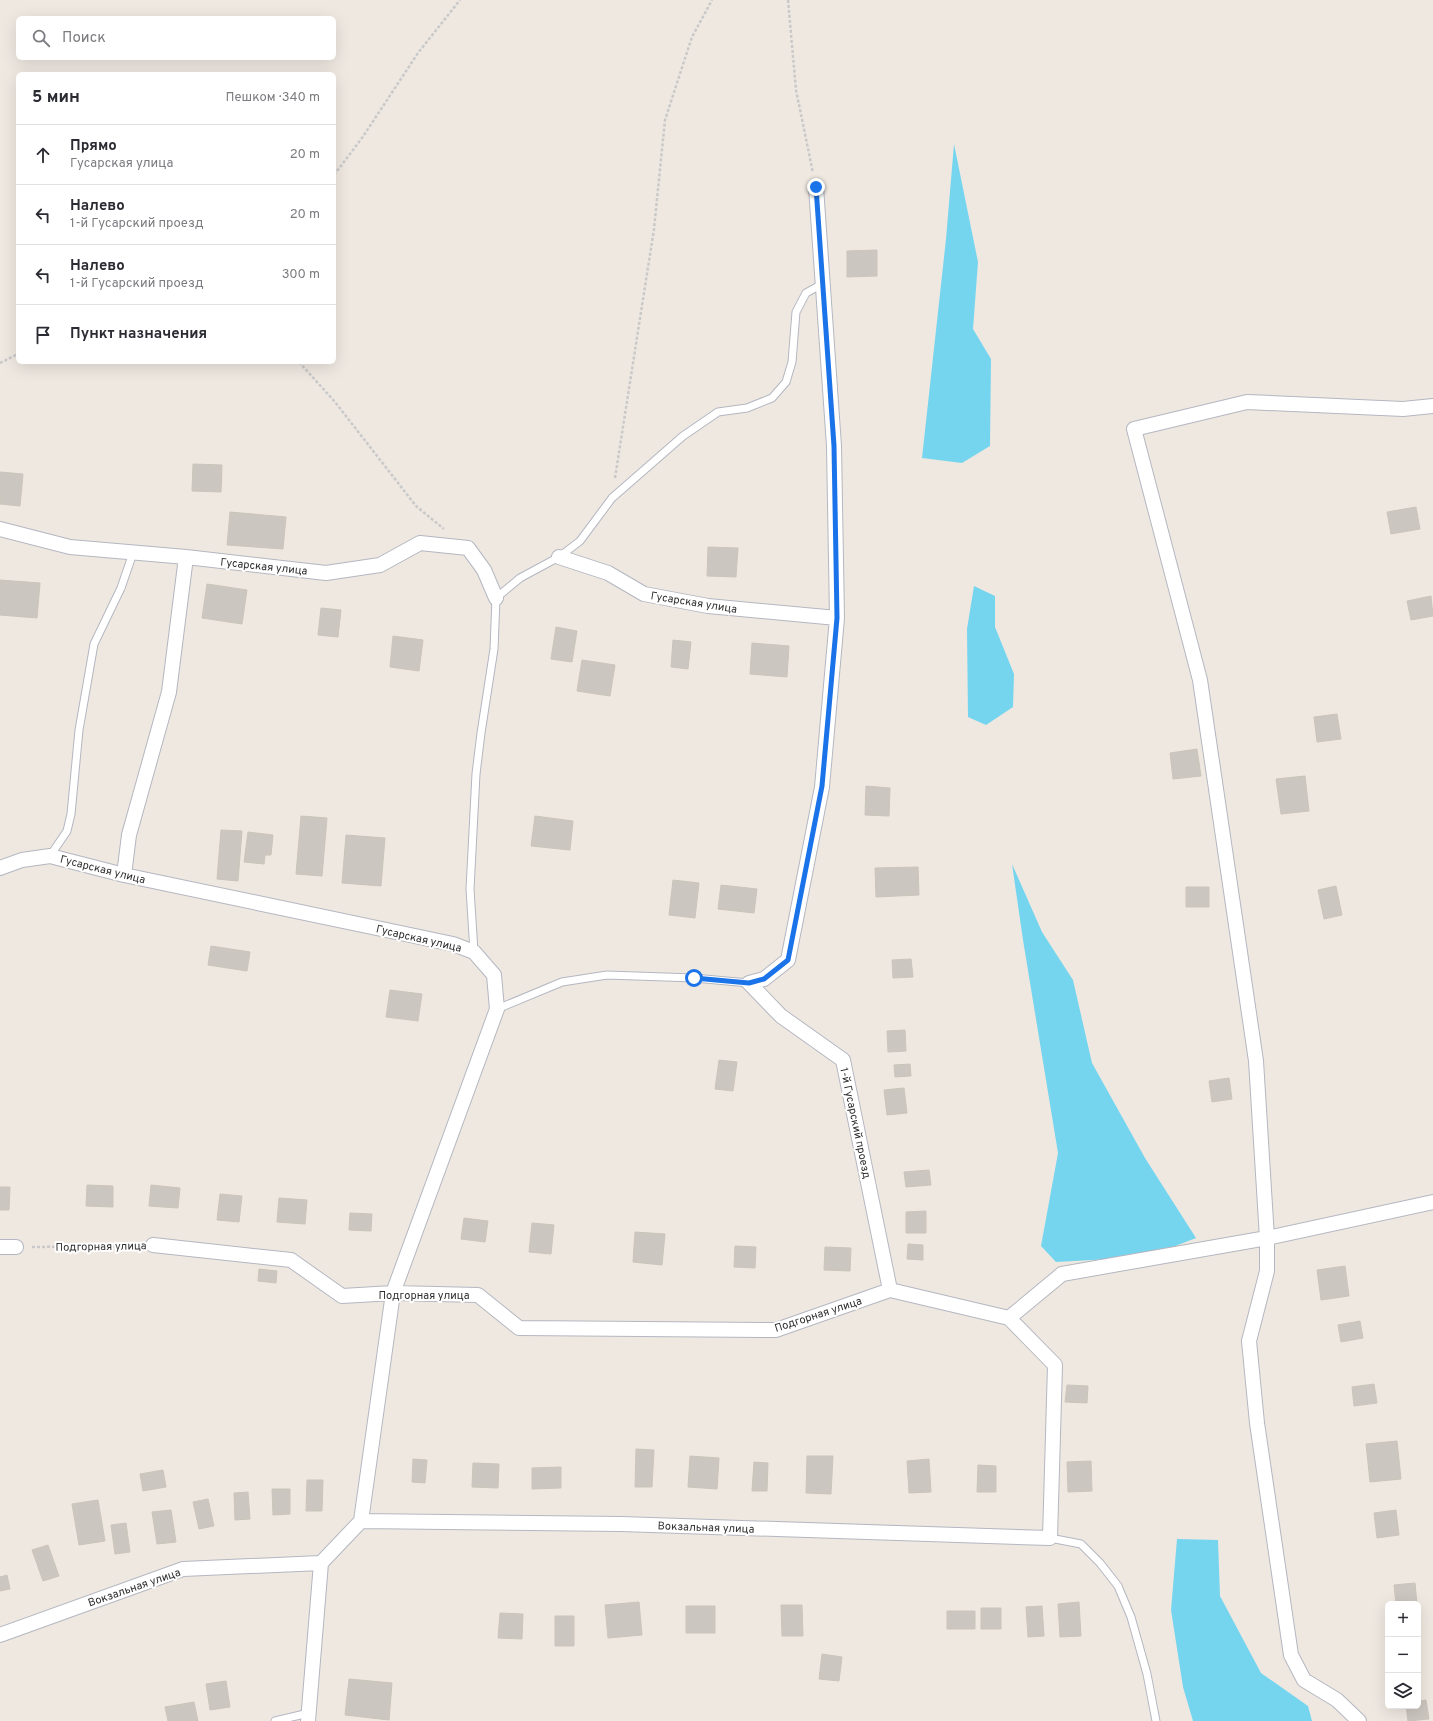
<!DOCTYPE html>
<html lang="ru">
<head>
<meta charset="utf-8">
<style>
	:root { --surface:#fff; --page:#f7f7f7; --text:#2b2b33; --muted:#7c7c81; --line:#e1e1e2 }
	body { margin:0; font-family:Overpass,sans-serif; background:var(--page); color:var(--text) }
	.controls { position:absolute; right:12px; bottom:12px; display:grid; overflow:hidden; border-radius:6px; box-shadow:0 4px 16px #0002 }
	.controls button { width:36px; height:36px; display:grid; place-items:center; padding:0; border:0; border-bottom:1px solid var(--line); background:var(--surface); color:var(--text); font:20px sans-serif }
	.stop { position:absolute; width:12px; height:12px; margin:-9px; border:3px solid #1a73e8; border-radius:50%; background:#fff }
	.stop.end { background:#1a73e8; border-color:#fff; box-shadow:0 1px 4px #0008 }
	.list { margin:0; padding:0; list-style:none }
	h2 { display:flex; justify-content:space-between; align-items:center; height:52px; margin:0; padding:0 16px; font-size:17px }
	h2 small { font-size:13px; font-weight:400; color:var(--muted) }
	.list li { display:grid; grid-template-columns:26px 1fr auto; gap:12px; align-items:center; box-sizing:border-box; height:60px; padding:0 16px; border-top:1px solid var(--line) }
	.list b { display:block; font-size:15px; white-space:nowrap }
	.list p { margin:0; font-size:13px; white-space:nowrap; color:var(--muted) }
	.list em { font-size:13px; font-style:normal; color:var(--muted) }
	.icon { flex:none; width:22px; height:22px; fill:none; stroke:currentColor; stroke-width:2; stroke-linecap:round; stroke-linejoin:round }
	.map { position:relative; flex:none; width:1433px; height:1721px; overflow:hidden }
	.search { position:absolute; background:var(--surface); box-shadow:0 4px 16px #0002; left:16px; top:16px; width:320px; height:44px; display:flex; align-items:center; gap:10px; box-sizing:border-box; padding:0 14px; border-radius:6px; color:var(--muted); font-size:15px }
	.panel { position:absolute; background:var(--surface); box-shadow:0 4px 16px #0002; left:16px; top:72px; width:320px; height:292px; border-radius:6px }
	.map>svg:first-child { display:block }
	.water { fill:#75d5ef }
	.building { fill:#cbc6bf; stroke:#cbc4ba }
	.lines { fill:none; stroke-linecap:round; stroke-linejoin:round }
	.lane-casing { stroke:#b4b7c1; stroke-width:9 }
	.street-casing { stroke:#b4b7c1; stroke-width:16 }
	.path { stroke:#c9c9c9; stroke-width:2.5; stroke-dasharray:3 2; stroke-linecap:butt }
	.lane { stroke:#fff; stroke-width:7 }
	.street { stroke:#fff; stroke-width:14 }
	.route { stroke:#1a73e8; stroke-width:5 }
	.labels { text-anchor:middle; stroke-width:4; stroke-linejoin:round; paint-order:stroke }
	.street-label { font-size:11px; fill:#2e2e2e; stroke:#fff }
</style>
</head>
<body>
<div class="map">
<svg width="1433" height="1721" viewBox="0 0 1433 1721">
	<rect width="100%" height="100%" fill="#efe8e1"/>
	<path class="water" d="M954 144 978 262 973 329 991 359 990 446 962 463 922 458 946 239Z
		M974 586 995 596V627L1014 674 1013 707 986 725 968 717 967 629Z
		M1012 864 1042 932 1073 980 1092 1063 1145 1158 1196 1238 1147 1257 1056 1262 1041 1246 1058 1153 1023 940Z
		M1177 1539 1218 1540 1220 1596 1261 1673 1308 1706 1312 1721H1193L1183 1687 1171 1610Z"/>
	<path class="building" d="M877 250V276L847 277V251Z
		M193 464 222 465 221 492 192 491Z
		M0 472 23 474 20 506 0 504Z
		M1416 507 1420 529 1391 534 1387 512Z
		M230 512 286 517 283 549 227 545Z
		M708 547 738 548 736 577 707 576Z
		M0 580 40 583 37 618 0 615Z
		M207 584 247 590 242 624 202 618Z
		M1431 596 1433 616 1411 620 1407 601Z
		M321 608 341 610 338 637 318 635Z
		M556 627 577 631 572 662 551 659Z
		M393 636 423 640 419 671 390 667Z
		M673 640 691 642 688 669 671 667Z
		M752 643 789 646 787 677 750 674Z
		M582 660 615 665 610 696 577 691Z
		M1337 714 1341 739 1317 742 1314 717Z
		M1197 749 1201 776 1173 779 1170 753Z
		M1305 776 1309 811 1281 814 1276 779Z
		M866 786 890 788 889 816 865 815Z
		M301 816 327 818 322 876 296 874Z
		M535 816 573 821 570 850 531 846Z
		M221 830 242 831 238 881 217 879Z
		M248 832 273 835 271 855H265L264 864 244 862Z
		M346 835 385 838 381 886 342 883Z
		M918 867 919 895 876 897 875 868Z
		M673 880 699 883 695 918 669 915Z
		M721 885 757 889 754 913 718 909Z
		M1336 886 1342 915 1324 919 1318 890Z
		M1186 887H1209V907H1186Z
		M211 946 250 952 247 971 208 965Z
		M911 959 913 977 893 978 892 960Z
		M390 990 422 994 418 1021 386 1017Z
		M905 1030 906 1051 888 1052 887 1031Z
		M719 1060 737 1062 733 1091 715 1089Z
		M910 1064 911 1076 895 1077 894 1065Z
		M1229 1078 1232 1099 1212 1102 1209 1081Z
		M904 1088 907 1113 887 1115 884 1090Z
		M929 1170 931 1185 906 1187 904 1172Z
		M87 1185 113 1186V1207L86 1206Z
		M151 1185 180 1188 178 1208 149 1206Z
		M0 1187H10L9 1210H0Z
		M220 1194 242 1196 239 1222 217 1220Z
		M279 1198 307 1200 305 1224 277 1222Z
		M926 1211V1233H906V1212Z
		M350 1213 372 1214 371 1231 349 1230Z
		M464 1218 488 1221 485 1242 461 1239Z
		M532 1223 554 1225 551 1254 529 1252Z
		M635 1232 665 1234 662 1265 633 1262Z
		M908 1244 923 1245V1260L907 1259Z
		M735 1246 756 1247 755 1268 734 1267Z
		M825 1247 851 1248 850 1271 824 1270Z
		M1345 1266 1349 1296 1321 1300 1317 1270Z
		M259 1269 277 1271 276 1283 258 1281Z
		M1360 1321 1363 1338 1341 1342 1338 1325Z
		M1374 1384 1377 1403 1354 1406 1352 1387Z
		M1067 1385 1088 1386 1087 1403 1065 1402Z
		M1397 1441 1401 1479 1370 1482 1366 1444Z
		M636 1449 654 1450 652 1487H635Z
		M690 1456 719 1458 717 1489 688 1487Z
		M807 1456H833L831 1494 806 1493Z
		M413 1459 427 1460 425 1483 412 1482Z
		M929 1459 931 1492 909 1493 907 1461Z
		M1091 1461 1092 1491 1068 1492 1067 1462Z
		M754 1462 768 1463 767 1491H752Z
		M473 1463 499 1464 498 1488 472 1487Z
		M978 1465 996 1466V1492H977Z
		M561 1467V1488L532 1489V1468Z
		M163 1470 166 1487 143 1491 140 1474Z
		M307 1480H323L322 1511H306Z
		M272 1489H290V1514L273 1515Z
		M248 1492 250 1519 235 1520 234 1493Z
		M208 1499 214 1526 199 1529 193 1502Z
		M98 1500 105 1541 79 1545 72 1504Z
		M171 1510 176 1542 157 1544 152 1512Z
		M1396 1510 1399 1535 1377 1538 1374 1513Z
		M126 1523 130 1552 115 1554 111 1525Z
		M48 1545 59 1576 43 1581 32 1550Z
		M7 1575 10 1589 0 1591V1577Z
		M1415 1583 1417 1604H1396L1394 1585Z
		M639 1602 642 1635 608 1638 605 1605Z
		M1079 1602 1081 1636 1060 1637 1058 1604Z
		M781 1605H802L803 1636H782Z
		M686 1606H715V1633H686Z
		M1042 1606 1044 1636 1028 1637 1026 1607Z
		M981 1608H1001V1629H981Z
		M947 1611H975V1629H947Z
		M500 1613 523 1614 522 1639 498 1638Z
		M555 1616H574V1646H555Z
		M822 1654 842 1657 839 1681 819 1679Z
		M349 1679 392 1683 389 1720 345 1715Z
		M226 1681 230 1707 210 1710 206 1684Z
		M1426 1700 1429 1719 1408 1721 1406 1706H1418V1701Z
		M194 1702 198 1721H168L165 1707Z"/>
	<g class="lines">
		<defs>
			<path id="lane" d="M50 856 67 831 71 814 79 730 94 644 121 588 133 553
				M474 952 470 889 476 774 481 733 494 649 496 598 520 578 559 557 580 541 612 498 683 436 718 412 747 408 772 398 786 382 792 362 796 312 806 293 824 283
				M497 1009 562 982 607 975 694 978 749 983
				M1050 1538 1081 1544 1100 1563 1118 1586 1131 1617 1147 1674 1156 1721
				M275 1721 309 1713"/>
			<path id="street" d="M816 187 834 446 837 618 822 787 788 960 764 979 749 983 781 1016 843 1060 890 1290
				M0 529 70 547 186 557 326 573 380 565 420 543 468 548 484 570 496 598
				M559 557 608 573 644 594 708 606 837 618
				M0 868 22 860 50 856 124 875 453 944 474 952 494 975 497 1009 393 1293 361 1521 321 1563 308 1721
				M124 875 129 835 169 692 186 557
				M153 1245 291 1260 342 1296 393 1293 478 1295 519 1328 776 1330 890 1290
				M0 1247H16
				M1009 1318 1062 1274 1267 1238 1433 1202
				M361 1521 621 1524 1050 1538 1055 1365 1009 1318 890 1290
				M0 1635 183 1569 321 1563
				M1359 1721 1337 1700 1304 1680 1291 1655 1257 1423 1249 1341 1267 1271V1238L1256 1061 1200 680 1134 429 1247 402 1403 409 1433 406"/>
		</defs>
		<use href="#lane" class="lane-casing"/>
		<use href="#street" class="street-casing"/>
		<path class="path" d="M788 0 796 90 813 173
			M334 175 362 138 418 53 460 0
			M299 362 335 402 416 506 444 529
			M0 363 18 354
			M615 478 654 229 665 120 692 37 712 0
			M32 1247 139 1246"/>
		<use href="#lane" class="lane"/>
		<use href="#street" class="street"/>
	</g>
	<g class="lines">
		<path class="route" d="M694 978 749 983 764 979 788 960 822 786 837 618 834 446 816 187"/>
	</g>
	<g class="labels">
		<g class="street-label">
			<text transform="translate(264 566) rotate(6)" y="4">Гусарская улица</text>
			<text transform="translate(694 602) rotate(9)" y="4">Гусарская улица</text>
			<text transform="translate(103 869) rotate(14)" y="4">Гусарская улица</text>
			<text transform="translate(419 938) rotate(13)" y="4">Гусарская улица</text>
			<text transform="translate(856 1123) rotate(78)" y="4">1-й Гусарский проезд</text>
			<text transform="translate(101 1246) rotate(-1)" y="4">Подгорная улица</text>
			<text x="424" y="1299">Подгорная улица</text>
			<text transform="translate(818 1314) rotate(-18)" y="4">Подгорная улица</text>
			<text transform="translate(706 1527) rotate(2)" y="4">Вокзальная улица</text>
			<text transform="translate(134 1587) rotate(-19)" y="4">Вокзальная улица</text>
		</g>
	</g>
</svg>
<div class="controls">
<button>+</button>
<button>−</button>
<button><svg class="icon" aria-label="layers" viewBox="0 0 24 24"><path d="M12 4l9 5-9 5-9-5zM3 14l9 5 9-5"/></svg></button>
</div>
<div class="stop" style="left:694px;top:978px"></div>
<div class="stop end" style="left:816px;top:187px"></div>
<div class="search"><svg class="icon" aria-label="search" viewBox="0 0 24 24"><circle cx="10" cy="10" r="6"/><path d="M15 15l6 6"/></svg>Поиск</div>
<section class="panel">
<h2>5 мин<small>Пешком · 340 m</small></h2>
<ul class="list">
<li><svg class="icon" aria-label="ahead" viewBox="0 0 24 24"><path d="M12 20V5M6 11l6-6 6 6"/></svg><div><b>Прямо</b><p>Гусарская улица</p></div><em>20 m</em></li>
<li><svg class="icon" aria-label="left" viewBox="0 0 24 24"><path d="M17 20v-9H6M10 6l-5 5 5 5"/></svg><div><b>Налево</b><p>1-й Гусарский проезд</p></div><em>20 m</em></li>
<li><svg class="icon" aria-label="left" viewBox="0 0 24 24"><path d="M17 20v-9H6M10 6l-5 5 5 5"/></svg><div><b>Налево</b><p>1-й Гусарский проезд</p></div><em>300 m</em></li>
<li><svg class="icon" aria-label="arrive" viewBox="0 0 24 24"><path d="M6 21V4h12l-3 4 3 4H6"/></svg><div><b>Пункт назначения</b></div></li>
</ul>
</section>
</div>
</body>
</html>
